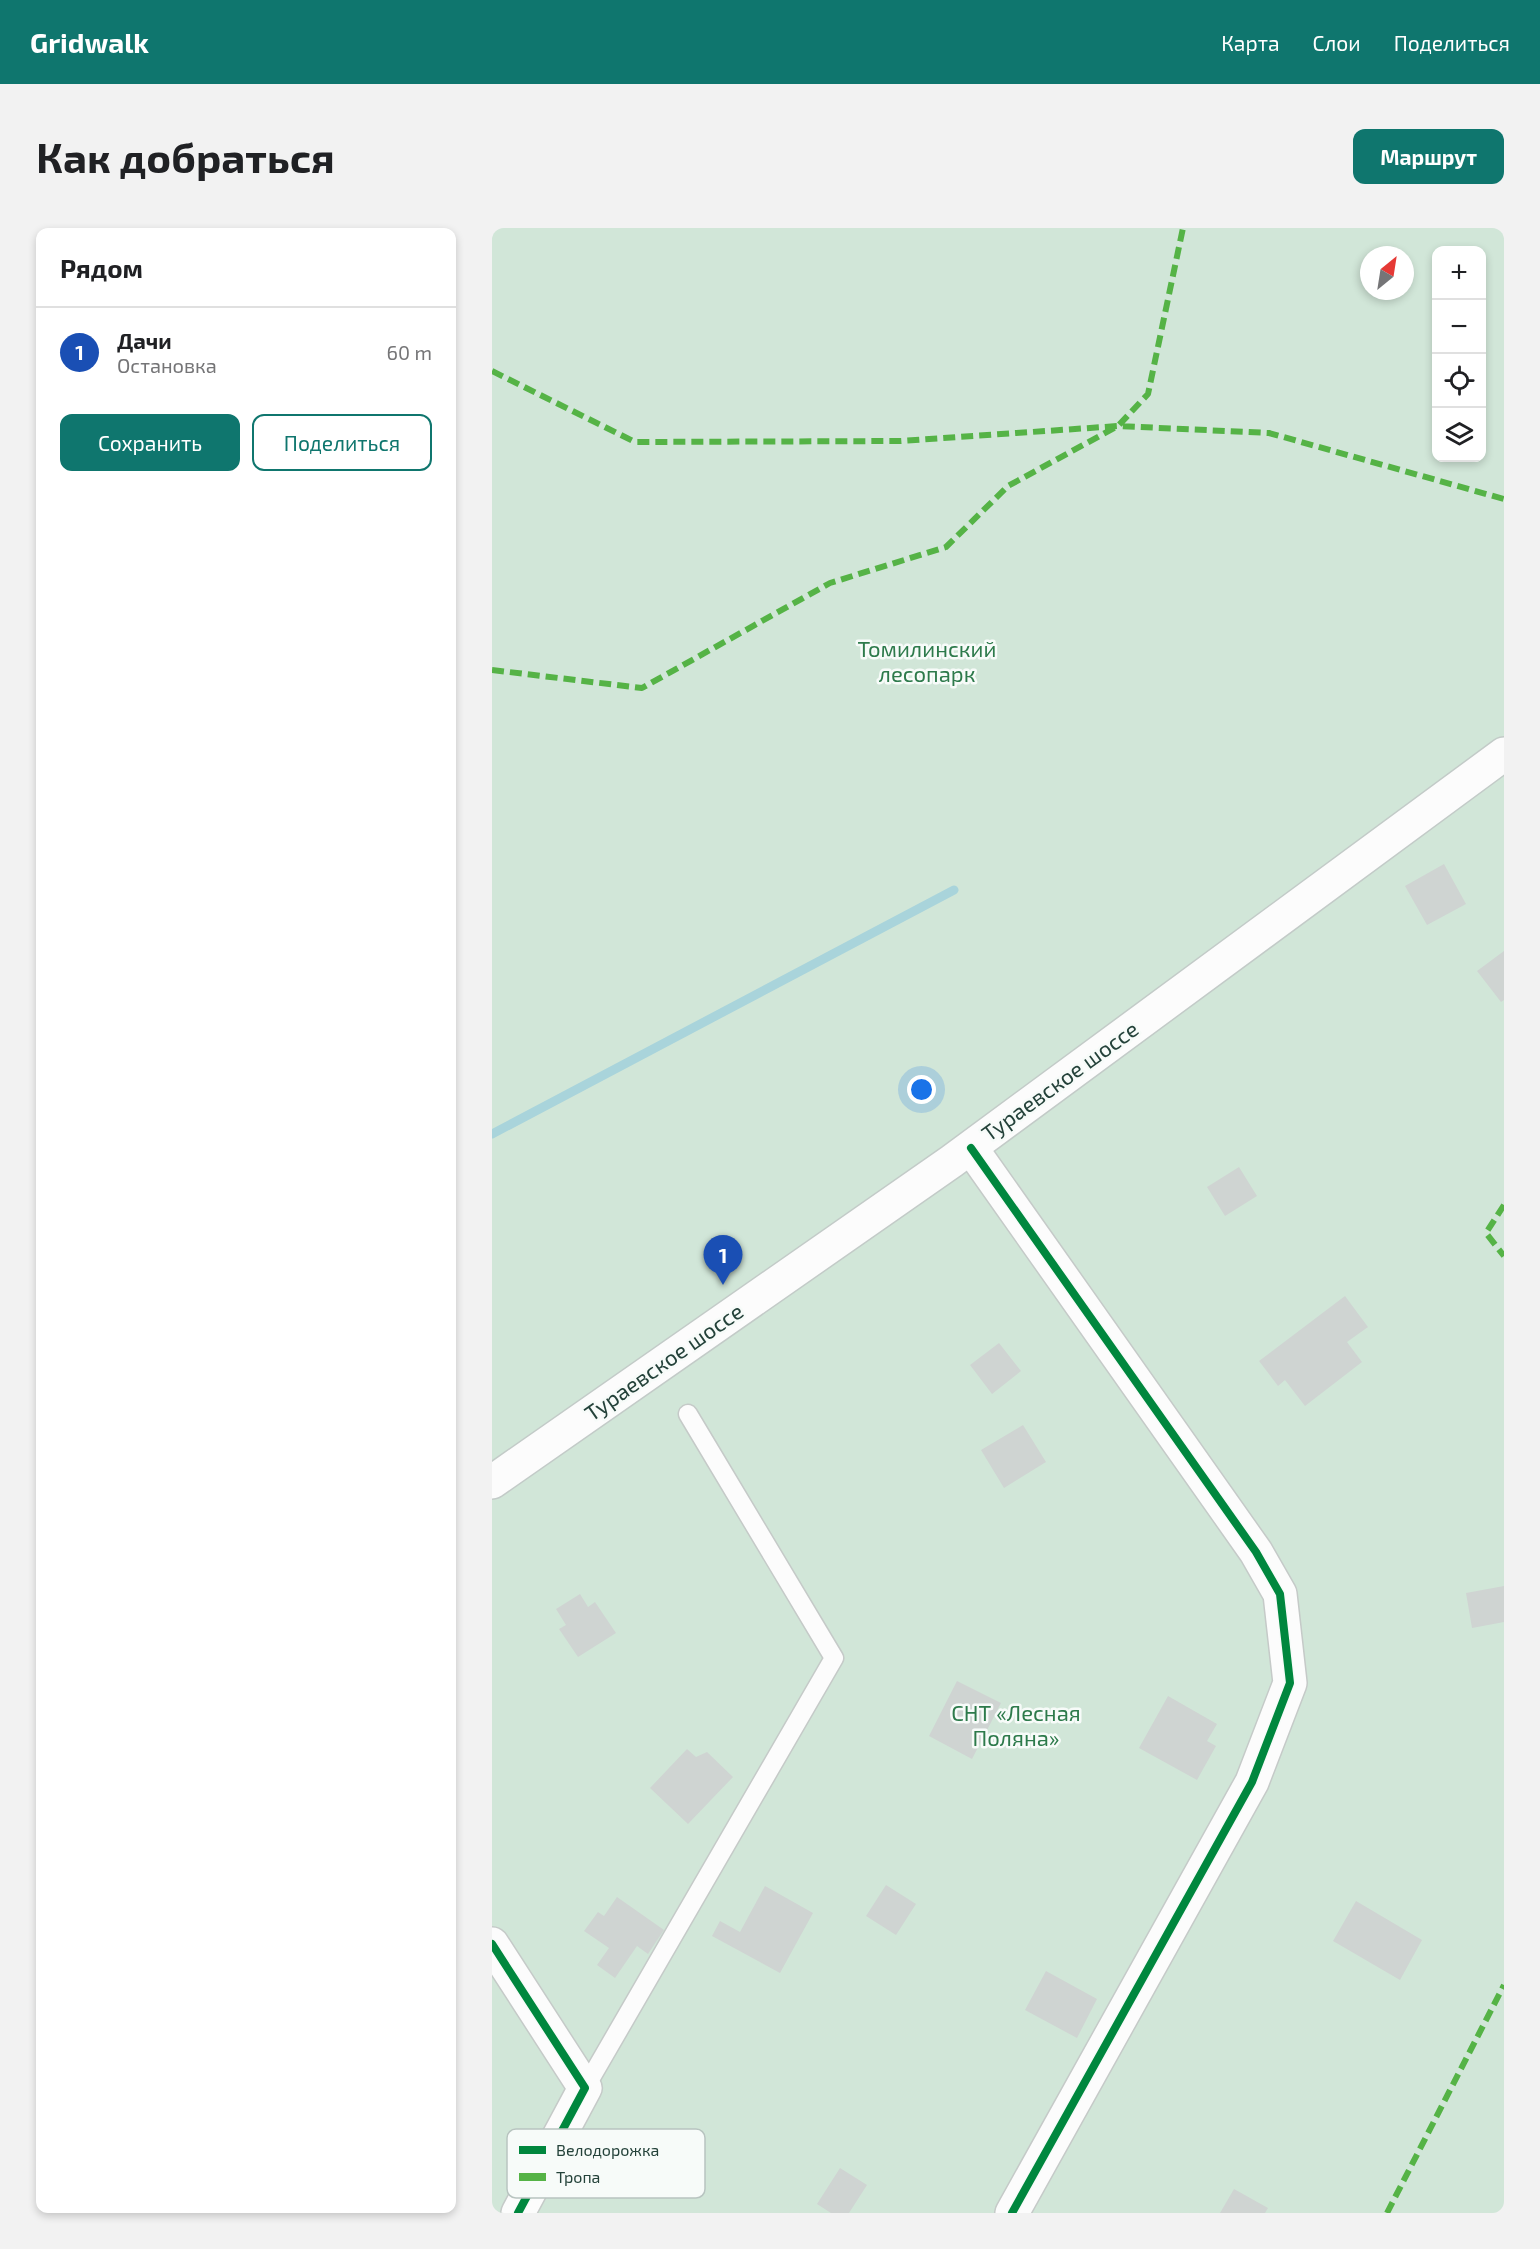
<!DOCTYPE html>
<html lang="ru">
<head>
<meta charset="utf-8">
<style>
	:root { --surface:#fff; --page:#f2f2f2; --text:#202124; --muted:#757577; --line:#e0e0e0; --accent:#0f766e }
	body { margin:0; font-family:"Exo 2",sans-serif; background:var(--page); color:var(--text) }
	.controls { position:absolute; right:18px; top:18px; display:grid; overflow:hidden; border-radius:12px; box-shadow:0 3px 9px #0003 }
	.controls button { width:54px; height:54px; display:grid; place-items:center; padding:0; border:0; border-bottom:2px solid var(--line); background:var(--surface); color:var(--text); font:30px sans-serif }
	.compass { position:absolute; left:868px; top:18px; width:54px; height:54px; border-radius:50%; background:var(--surface); box-shadow:0 3px 9px #0003; rotate:30deg }
	.you { position:absolute; left:430px; top:862px; width:21px; height:21px; margin:-15px; border:4px solid #fff; border-radius:50%; background:#1a73e8; box-shadow:0 0 0 9px #1a73e833 }
	.badge { display:grid; place-items:center; width:39px; height:39px; border-radius:50%; background:var(--accent); color:#fff; font-size:20px; font-weight:700 }
	.pin { position:absolute; translate:-50% -50px; filter:drop-shadow(0 2px 3px #0008) }
	.pin::after { content:''; position:absolute; top:32px; width:21px; height:18px; background:inherit; clip-path:polygon(0 0,100% 0,50% 100%) }
	.list { margin:0; padding:0; list-style:none }
	h2 { display:flex; justify-content:space-between; align-items:center; height:78px; margin:0; padding:0 24px; font-size:26px }
	h2 small { font-size:20px; font-weight:400; color:var(--muted) }
	.list li { display:grid; grid-template-columns:39px 1fr auto; gap:18px; align-items:center; box-sizing:border-box; height:90px; padding:0 24px; border-top:2px solid var(--line) }
	.list b { display:block; font-size:22px; white-space:nowrap }
	.list p { margin:0; font-size:20px; white-space:nowrap; color:var(--muted) }
	.list em { font-size:20px; font-style:normal; color:var(--muted) }
	.actions { display:flex; gap:12px; padding:18px 24px }
	.actions a { flex:1; padding:14px 0; border:2px solid var(--accent); border-radius:12px; text-align:center; font-size:21px; color:var(--accent) }
	.actions .main { background:var(--accent); color:#fff }
	.icon { flex:none; width:33px; height:33px; fill:none; stroke:currentColor; stroke-width:2; stroke-linecap:round; stroke-linejoin:round }
	.map { position:relative; flex:none; width:1012px; height:1985px; overflow:hidden; border-radius:12px }
	header { display:flex; align-items:center; gap:36px; box-sizing:border-box; height:84px; padding:0 30px; background:var(--accent); color:#fff }
	header strong { font-size:28px }
	nav { display:flex; gap:33px; margin-inline-start:auto; font-size:21px }
	.intro { display:flex; align-items:center; justify-content:space-between; box-sizing:border-box; height:144px; padding:0 36px }
	h1 { margin:0; font-size:42px }
	.button { padding:15px 27px; border-radius:12px; background:var(--accent); color:#fff; font-size:21px; font-weight:700 }
	main { display:flex; gap:36px; padding:0 36px }
	aside { flex:1; background:var(--surface); border-radius:12px; box-shadow:0 3px 9px #0003 }
	.map>svg:first-child { display:block }
	.green { fill:#d1e6d8; fill-rule:evenodd }
	.lines { fill:none; stroke-linecap:round; stroke-linejoin:round }
	.stream { stroke:#a9d4db; stroke-width:9 }
	.building { fill:#cfd4d2 }
	.lane-casing { stroke:#c5cac8; stroke-width:21 }
	.street-casing { stroke:#c5cac8; stroke-width:36 }
	.secondary-casing { stroke:#c3cbc8; stroke-width:36 }
	.lane { stroke:#fcfcfc; stroke-width:18 }
	.street { stroke:#fcfcfc; stroke-width:33 }
	.secondary { stroke:#fcfcfc; stroke-width:33 }
	.quiet { stroke:#55b346; stroke-width:6; stroke-dasharray:12 6; stroke-linecap:butt }
	.cycleway-casing { stroke:#f7fbf9; stroke-width:11 }
	.cycleway { stroke:#00873e; stroke-width:8 }
	.labels { text-anchor:middle; stroke-width:5; stroke-linejoin:round; paint-order:stroke }
	.park-label { font-size:22px; fill:#2d7a4b; stroke:#f7fbf9 }
	.street-label { font-size:22px; fill:#24423a; stroke:#f7fbf9 }
	.key { fill:#f7fbf9; stroke:#b8c4c0; stroke-width:1.5 }
	.key-label { font-size:16px; fill:#24423a }
</style>
</head>
<body>
<header>
<strong>Gridwalk</strong>
<nav><a>Карта</a><a>Слои</a><a>Поделиться</a></nav>
</header>
<div class="intro"><h1>Как добраться</h1><a class="button">Маршрут</a></div>
<main>
<aside>
<h2>Рядом<small></small></h2>
<ul class="list">
<li><span class="badge" style="background:#1a4fb4">1</span><div><b>Дачи</b><p>Остановка</p></div><em>60 m</em></li>
</ul>
<div class="actions"><a class="main">Сохранить</a><a>Поделиться</a></div>
</aside>
<div class="map">
<svg width="1012" height="1985" viewBox="0 0 1012 1985">
	<rect width="100%" height="100%" fill="#e8edeb"/>
	<path class="green" d="M0 0H1012V1985H0ZM945 22H990V230H945ZM877 27H913V63H877Z"/>
	<g class="lines">
		<path class="stream" d="M0 906 462 662"/>
	</g>
	<path class="building" d="M952 636 974 676 935 697 913 658Z
		M1012 723V772L1009 774 985 743Z
		M747 939 765 968 733 988 715 959Z
		M853 1068 876 1099 855 1114 870 1134 813 1178 793 1152 786 1158 767 1133Z
		M507 1115 529 1143 500 1166 478 1137Z
		M531 1197 554 1234 512 1260 489 1222Z
		M1012 1358V1394L980 1400 974 1365Z
		M88 1366 96 1379 103 1374 124 1405 86 1429 67 1401 74 1397 64 1381Z
		M465 1453 509 1475 480 1531 437 1508Z
		M676 1468 725 1496 715 1513 724 1518 705 1552 647 1520Z
		M195 1521 204 1529 215 1524 241 1549 196 1596 158 1560Z
		M394 1657 424 1676 404 1707 374 1688Z
		M273 1658 321 1685 288 1745 220 1708 228 1693 248 1704Z
		M125 1669 172 1702 156 1726 145 1718 123 1750 105 1737 117 1720 92 1703 106 1684 112 1688Z
		M864 1673 930 1712 908 1752 841 1713Z
		M554 1743 605 1771 585 1810 533 1782Z
		M348 1940 375 1957 357 1985H339L325 1976Z
		M742 1961 776 1980 773 1985H728Z"/>
	<g class="lines">
		<defs>
			<path id="lane" d="M93 1860 342 1430 196 1186"/>
			<path id="street" d="M479 920 764 1324 788 1366 798 1455 760 1554 520 1985
				M0 1716 93 1860 26 1985"/>
			<path id="secondary" d="M0 1254 460 933 1012 526"/>
		</defs>
		<use href="#lane" class="lane-casing"/>
		<use href="#street" class="street-casing"/>
		<use href="#secondary" class="secondary-casing"/>
		<use href="#lane" class="lane"/>
		<use href="#street" class="street"/>
		<use href="#secondary" class="secondary"/>
		<path class="quiet" d="M0 143 143 214 409 213 626 198 777 205 1012 271
			M0 442 150 460 338 355 454 319 516 258 626 198 656 166 691 0
			M1012 977 994 1005 1012 1028
			M895 1985 1012 1757"/>
		<defs>
			<path id="cycleway" d="M479 920 764 1324 788 1366 798 1455 760 1554 520 1985
				M0 1716 93 1860 26 1985"/>
		</defs>
		<use href="#cycleway" class="cycleway-casing"/>
		<use href="#cycleway" class="cycleway"/>
	</g>
	<g class="labels">
		<g class="park-label">
			<text x="435" y="429">Томилинский<tspan x="435" dy="25">лесопарк</tspan></text>
			<text x="524" y="1493">СНТ «Лесная<tspan x="524" dy="25">Поляна»</tspan></text>
		</g>
		<g class="street-label">
			<text transform="translate(568 853) rotate(-36)" y="8">Тураевское шоссе</text>
			<text transform="translate(172 1134) rotate(-35)" y="8">Тураевское шоссе</text>
		</g>
	</g>
	<rect x="15" y="1901" width="198" height="69" rx="9" class="key"/>
	<rect x="27" y="1918" width="27" height="8" fill="#00873e"/>
	<rect x="27" y="1945" width="27" height="8" fill="#55b346"/>
	<g class="key-label">
		<text x="64" y="1928">Велодорожка</text>
		<text x="64" y="1955">Тропа</text>
	</g>
</svg>
<div class="controls">
<button>+</button>
<button>−</button>
<button><svg class="icon" aria-label="locate" viewBox="0 0 24 24"><circle cx="12" cy="12" r="6"/><path d="M12 2v4M12 18v4M2 12h4M18 12h4"/></svg></button>
<button><svg class="icon" aria-label="layers" viewBox="0 0 24 24"><path d="M12 4l9 5-9 5-9-5zM3 14l9 5 9-5"/></svg></button>
</div>
<svg class="compass" viewBox="-18 -18 36 36"><path d="M0-13l5 13h-10z" fill="#e53935"/><path d="M0 13l5-13h-10z" fill="#757577"/></svg>
<div class="you"></div>
<div class="pin badge" style="left:231px;top:1057px;background:#1a4fb4">1</div>
</div>
</main>
</body>
</html>
